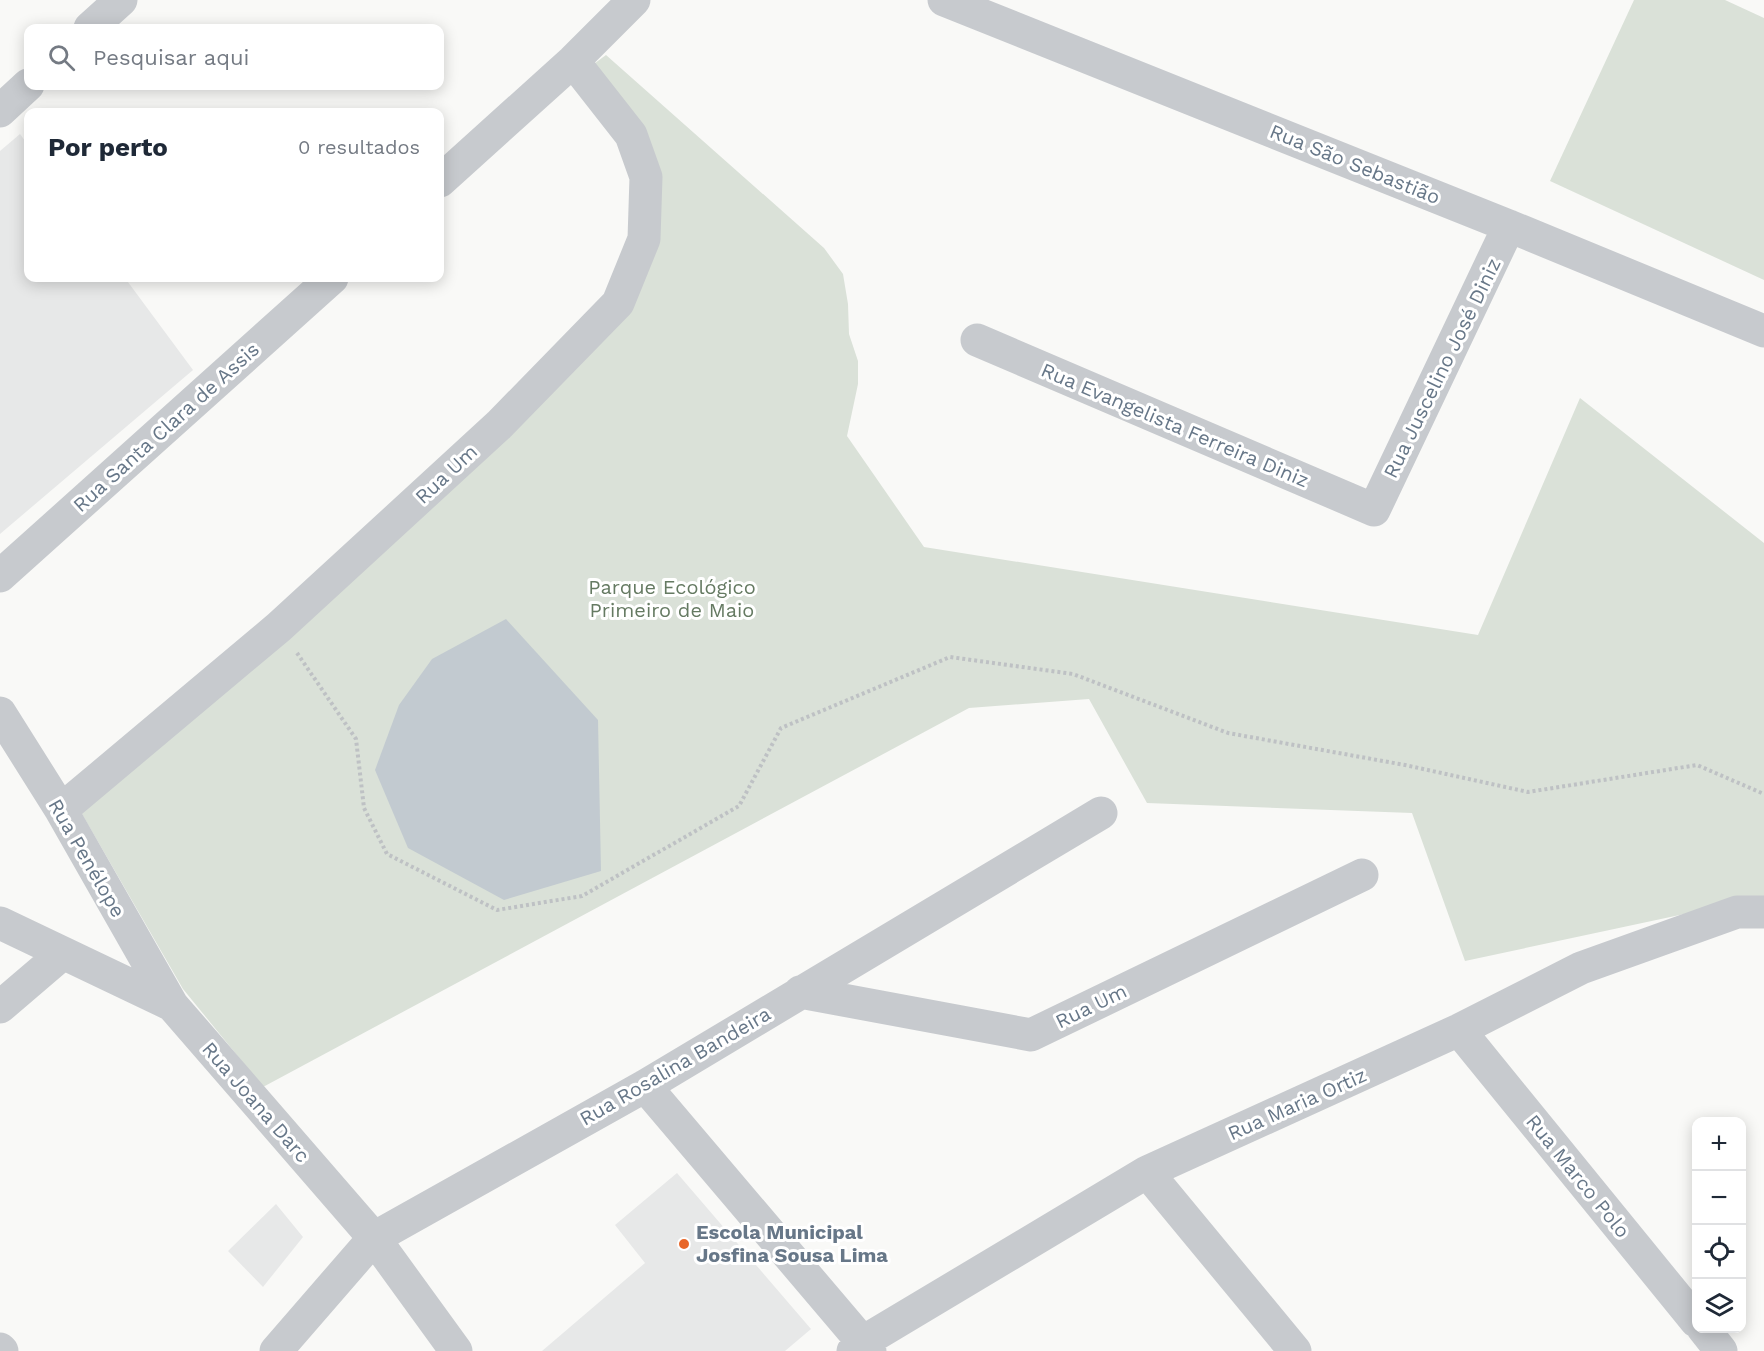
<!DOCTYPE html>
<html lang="pt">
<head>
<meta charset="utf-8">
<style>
	:root { --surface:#fff; --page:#f2f2f3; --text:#1f2937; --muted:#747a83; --line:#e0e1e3 }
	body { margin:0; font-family:"Work Sans",sans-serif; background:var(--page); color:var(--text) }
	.controls { position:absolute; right:18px; bottom:18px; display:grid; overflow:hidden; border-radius:12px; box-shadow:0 3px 15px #0003 }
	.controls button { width:54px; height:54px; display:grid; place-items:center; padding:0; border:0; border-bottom:2px solid var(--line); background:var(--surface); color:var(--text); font:30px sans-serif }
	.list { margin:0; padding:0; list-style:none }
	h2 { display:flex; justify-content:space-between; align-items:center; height:78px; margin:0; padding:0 24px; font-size:26px }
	h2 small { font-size:20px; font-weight:400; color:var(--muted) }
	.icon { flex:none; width:33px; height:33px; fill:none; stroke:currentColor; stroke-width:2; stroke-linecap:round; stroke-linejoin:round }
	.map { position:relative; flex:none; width:1764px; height:1351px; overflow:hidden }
	.search { position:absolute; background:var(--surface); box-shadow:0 3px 15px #0003; left:24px; top:24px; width:420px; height:66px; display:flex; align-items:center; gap:15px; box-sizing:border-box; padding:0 21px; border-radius:12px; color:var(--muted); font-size:22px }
	.panel { position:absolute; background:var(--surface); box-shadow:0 3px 15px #0003; left:24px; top:108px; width:420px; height:174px; border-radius:12px }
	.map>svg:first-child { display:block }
	.built { fill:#e7e8e8 }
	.green { fill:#dae1d8 }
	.water { fill:#c2cad0 }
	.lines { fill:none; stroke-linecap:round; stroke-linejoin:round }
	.path { stroke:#bec1c4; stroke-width:4; stroke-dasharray:3 3; stroke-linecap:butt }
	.minor { stroke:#c7cace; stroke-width:33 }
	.poi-dot { fill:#e86628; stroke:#fff; stroke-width:2 }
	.labels { text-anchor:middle; stroke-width:6; stroke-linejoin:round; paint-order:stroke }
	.street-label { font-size:20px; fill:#677788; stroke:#fff }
	.park-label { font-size:20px; fill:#657a62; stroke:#fff }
	.poi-label { font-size:20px; font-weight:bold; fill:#677788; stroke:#fff; text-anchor:start }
</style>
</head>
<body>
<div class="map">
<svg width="1764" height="1351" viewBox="0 0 1764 1351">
	<rect width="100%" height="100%" fill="#f9f9f7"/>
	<path class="built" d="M20 134 28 145V278H125L193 370 0 534V151Z
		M677 1173 811 1329 785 1351H542L645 1263 615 1225Z
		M276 1204 303 1237 263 1287 228 1251Z"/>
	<path class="green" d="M1634 0H1725L1764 18V280L1550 181Z
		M606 55 824 248 843 274 848 304 849 334 858 361V384L847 436 924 547 1478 635 1580 398 1764 543V897L1465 961 1412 813 1147 803 1089 699 969 708 263 1087 183 989 78 807 596 339 656 204 587 69Z"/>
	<path class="water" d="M506 619 598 720 601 871 504 900 408 848 375 770 399 705 432 659Z"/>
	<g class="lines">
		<path class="path" d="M297 653 356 739 364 808 387 854 497 910 582 896 739 806 781 728 950 657 1073 674 1228 733 1405 765 1528 792 1697 765 1764 794"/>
		<path class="minor" d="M944 0 1509 226 1764 331
			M90 28 121 0
			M0 111 28 85
			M440 181 573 61 634 0
			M977 340 1374 510 1509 226
			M0 576 332 278
			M0 713 61 810 172 1005
			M61 810 279 627 499 425 618 303 644 239 646 177 631 135 573 61
			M0 923 172 1005 374 1238 456 1351
			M800 992 1031 1035 1362 875
			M0 1007 62 954
			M1459 1030 1696 1321
			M645 1086 870 1351
			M1147 1172 1295 1351
			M1703 1328 1721 1351
			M0 1349 2 1351
			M276 1351 374 1238 645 1086 1101 813
			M853 1351 863 1342 1147 1172 1459 1030 1581 968 1737 912H1764"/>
	</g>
	<circle class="poi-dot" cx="684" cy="1244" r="6"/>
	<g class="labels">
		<g class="street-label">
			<text transform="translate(1355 164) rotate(22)" y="7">Rua São Sebastião</text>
			<text transform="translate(1442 368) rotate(-64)" y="7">Rua Juscelino José Diniz</text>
			<text transform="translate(1175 425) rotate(23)" y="7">Rua Evangelista Ferreira Diniz</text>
			<text transform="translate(166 427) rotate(-42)" y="7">Rua Santa Clara de Assis</text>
			<text transform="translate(446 474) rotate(-43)" y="7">Rua Um</text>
			<text transform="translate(87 858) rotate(60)" y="7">Rua Penélope</text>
			<text transform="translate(1091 1006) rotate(-26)" y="7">Rua Um</text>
			<text transform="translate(675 1066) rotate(-30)" y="7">Rua Rosalina Bandeira</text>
			<text transform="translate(256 1102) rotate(49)" y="7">Rua Joana Darc</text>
			<text transform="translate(1297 1104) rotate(-24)" y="7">Rua Maria Ortiz</text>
			<text transform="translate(1578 1176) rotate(51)" y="7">Rua Marco Polo</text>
		</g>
		<g class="park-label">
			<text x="672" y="594">Parque Ecológico<tspan x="672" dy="23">Primeiro de Maio</tspan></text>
		</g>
		<g class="poi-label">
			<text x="696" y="1239">Escola Municipal<tspan x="696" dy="23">Josfina Sousa Lima</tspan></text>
		</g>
	</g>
</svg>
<div class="controls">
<button>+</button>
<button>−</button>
<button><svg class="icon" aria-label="locate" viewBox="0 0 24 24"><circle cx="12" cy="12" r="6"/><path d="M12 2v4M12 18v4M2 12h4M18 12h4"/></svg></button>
<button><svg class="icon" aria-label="layers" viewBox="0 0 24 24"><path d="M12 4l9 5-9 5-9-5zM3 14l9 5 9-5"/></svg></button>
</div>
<div class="search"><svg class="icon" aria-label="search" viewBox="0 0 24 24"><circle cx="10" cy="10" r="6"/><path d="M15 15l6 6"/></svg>Pesquisar aqui</div>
<section class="panel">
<h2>Por perto<small>0 resultados</small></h2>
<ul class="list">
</ul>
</section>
</div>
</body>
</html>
